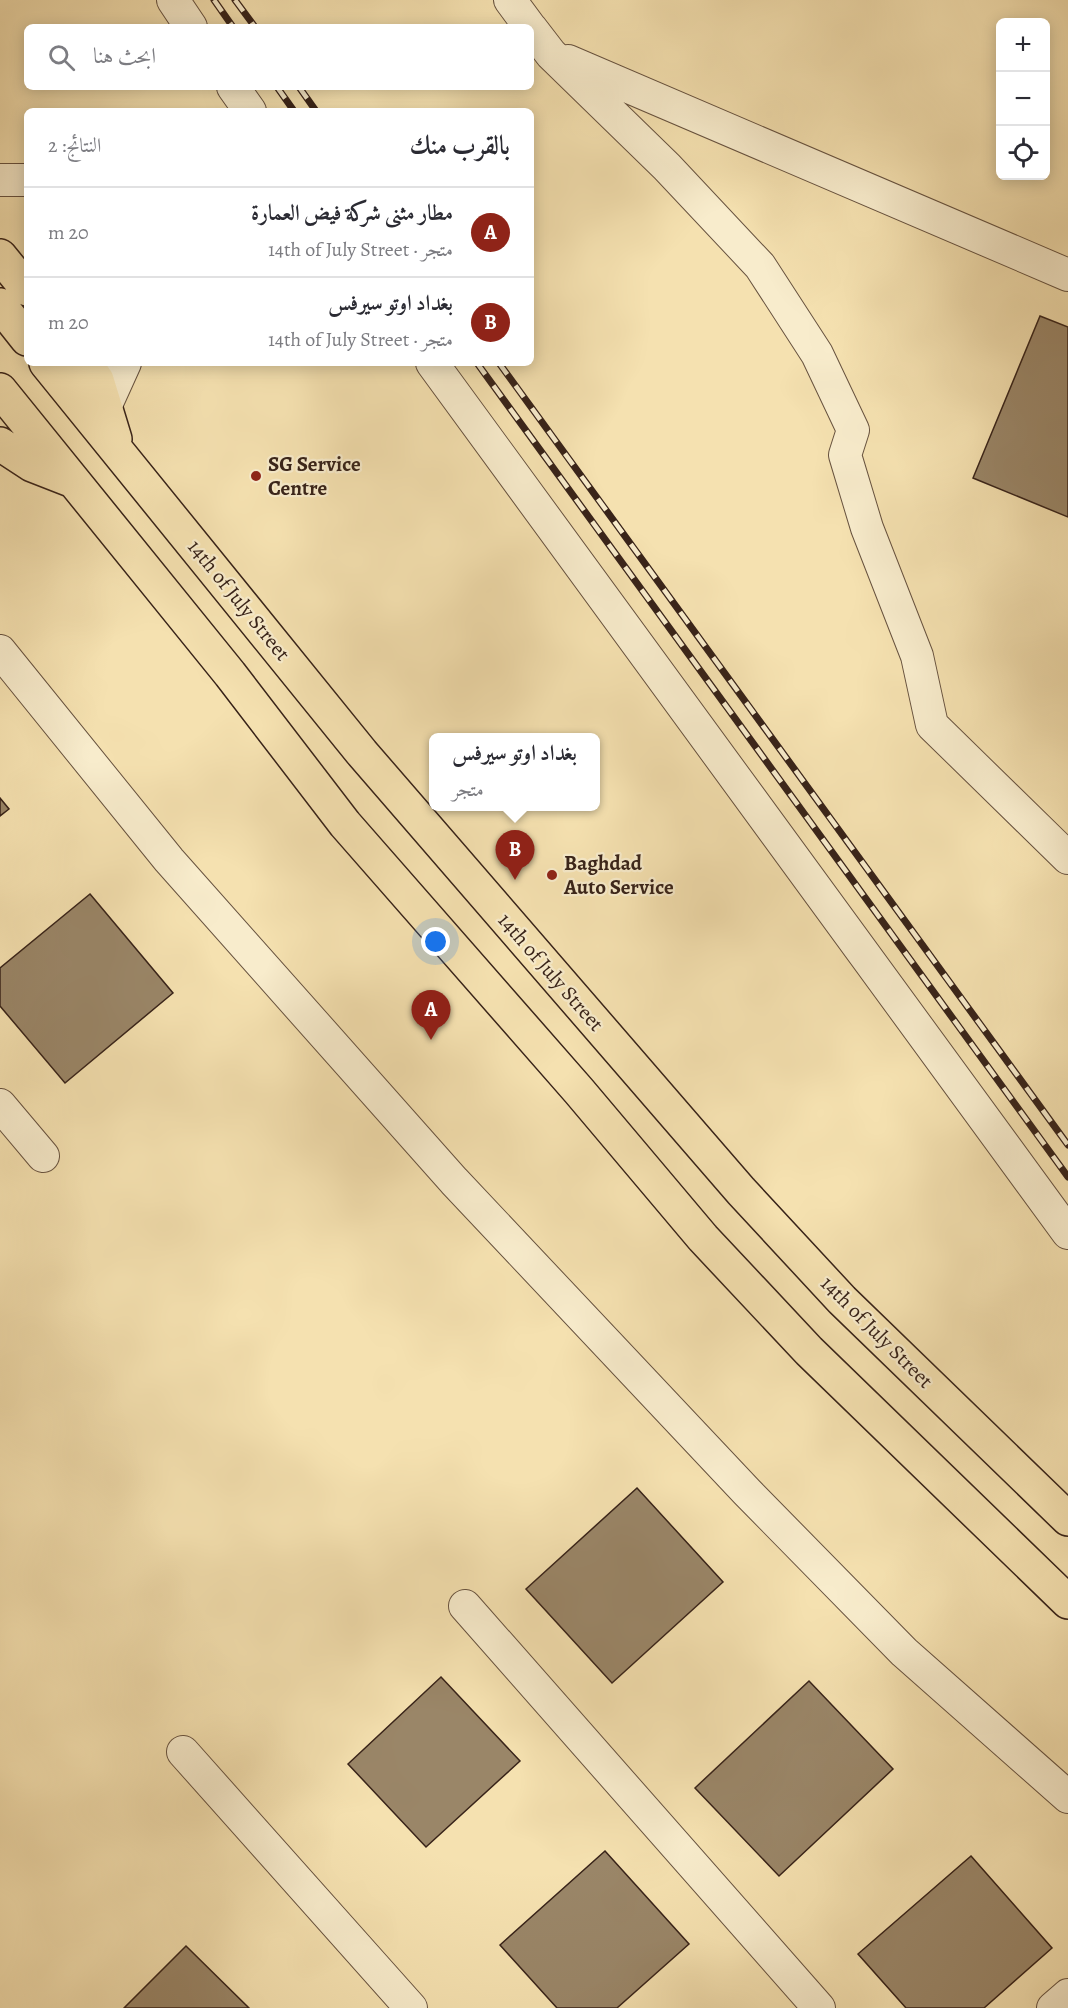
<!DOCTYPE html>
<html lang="ar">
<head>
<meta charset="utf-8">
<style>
	:root { --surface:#fff; --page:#f7f7f7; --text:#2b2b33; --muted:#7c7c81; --line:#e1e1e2; --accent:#8f2418 }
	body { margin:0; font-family:Alegreya,Amiri,serif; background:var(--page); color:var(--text); direction:rtl }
	.controls { position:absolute; right:18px; top:18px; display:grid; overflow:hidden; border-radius:9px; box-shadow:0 3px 15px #0003 }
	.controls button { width:54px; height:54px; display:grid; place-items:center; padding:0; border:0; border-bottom:2px solid var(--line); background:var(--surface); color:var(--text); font:30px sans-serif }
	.you { position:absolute; left:436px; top:942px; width:21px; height:21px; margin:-15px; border:4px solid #fff; border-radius:50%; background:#1a73e8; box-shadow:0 0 0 9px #1a73e833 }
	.badge { display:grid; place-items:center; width:39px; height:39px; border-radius:50%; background:var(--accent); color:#fff; font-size:20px; font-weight:700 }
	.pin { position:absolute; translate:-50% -50px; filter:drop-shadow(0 2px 3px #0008) }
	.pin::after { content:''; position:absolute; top:32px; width:21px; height:18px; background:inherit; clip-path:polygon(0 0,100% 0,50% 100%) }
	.popup { position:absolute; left:429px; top:733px; width:171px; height:78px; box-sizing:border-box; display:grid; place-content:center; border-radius:9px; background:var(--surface); filter:drop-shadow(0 2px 4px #0005); font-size:20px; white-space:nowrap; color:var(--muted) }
	.popup b { font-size:22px; color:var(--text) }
	.popup::after { content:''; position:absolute; left:50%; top:100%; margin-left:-12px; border:12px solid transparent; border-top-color:var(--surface) }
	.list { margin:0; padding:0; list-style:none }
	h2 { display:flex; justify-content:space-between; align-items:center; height:78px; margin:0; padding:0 24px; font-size:26px }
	h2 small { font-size:20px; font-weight:400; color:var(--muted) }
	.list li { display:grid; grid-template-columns:39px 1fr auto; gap:18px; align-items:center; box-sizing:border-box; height:90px; padding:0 24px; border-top:2px solid var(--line) }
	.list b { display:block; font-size:22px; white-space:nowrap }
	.list p { margin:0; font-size:20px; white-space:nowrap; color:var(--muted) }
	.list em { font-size:20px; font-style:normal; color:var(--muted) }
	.icon { flex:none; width:33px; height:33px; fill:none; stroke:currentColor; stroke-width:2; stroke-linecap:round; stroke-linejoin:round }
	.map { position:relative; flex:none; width:1068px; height:2008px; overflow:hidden; direction:ltr }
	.search { position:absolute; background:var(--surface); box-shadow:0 3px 15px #0003; left:24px; top:24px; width:510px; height:66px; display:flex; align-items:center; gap:15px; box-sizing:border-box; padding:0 21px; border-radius:9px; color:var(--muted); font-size:22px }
	.panel { position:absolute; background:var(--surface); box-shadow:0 3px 15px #0003; left:24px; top:108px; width:510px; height:258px; border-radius:9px; direction:rtl }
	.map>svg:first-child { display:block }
	.building { fill:#9a8668; stroke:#382319; stroke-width:1.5 }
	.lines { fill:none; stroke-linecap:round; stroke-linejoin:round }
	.minor-casing { stroke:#67523f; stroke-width:34 }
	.major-casing { stroke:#382319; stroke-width:36 }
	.minor { stroke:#f8eccc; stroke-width:32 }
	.major { stroke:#f5e1b0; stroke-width:33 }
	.rail-casing { stroke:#382319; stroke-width:7 }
	.rail { stroke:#f8eccc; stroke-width:4.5; stroke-dasharray:14; stroke-linecap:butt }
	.poi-dot { fill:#8f2418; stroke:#f8eccc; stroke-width:2 }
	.labels { text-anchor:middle; stroke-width:4.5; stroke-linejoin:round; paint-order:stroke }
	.poi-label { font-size:21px; font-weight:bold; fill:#382319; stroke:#f8eccc; text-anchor:start }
	.street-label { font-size:21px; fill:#382319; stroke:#f8eccc }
</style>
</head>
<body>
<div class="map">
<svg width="1068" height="2008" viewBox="0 0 1068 2008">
	<rect width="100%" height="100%" fill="#f5e1b0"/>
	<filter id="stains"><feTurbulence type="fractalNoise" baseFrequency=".00333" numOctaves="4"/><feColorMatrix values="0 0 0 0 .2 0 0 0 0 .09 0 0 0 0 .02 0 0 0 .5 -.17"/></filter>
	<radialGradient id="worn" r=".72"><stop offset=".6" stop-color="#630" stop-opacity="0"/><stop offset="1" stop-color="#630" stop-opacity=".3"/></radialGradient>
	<path class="building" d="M1040 316 1068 327V517L973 478Z
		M0 798 9 809 0 816Z
		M90 894 173 993 65 1083 0 1006V968Z
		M637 1488 723 1582 612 1683 526 1589Z
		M441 1677 520 1761 426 1847 348 1764Z
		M809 1681 893 1769 779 1876 695 1788Z
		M605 1851 689 1944 617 2008H557L500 1945Z
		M971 1856 1052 1948 984 2008H906L858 1954Z
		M186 1946 249 2008H124Z"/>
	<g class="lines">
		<defs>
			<path id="minor" d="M173 0 191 27
				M510 0 530 27
				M531 28 551 54 667 167 760 266 817 354 853 430 845 455 867 528 917 656 932 725 1068 858
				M568 61 1068 275
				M233 87 250 111
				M0 180H27
				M432 363 1068 1233
				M106 405 125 363
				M0 651 169 860 454 1181 747 1492 904 1652 1068 1797
				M0 1105 43 1156
				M465 1606 819 2008
				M183 1752 411 2008
				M1053 2008 1068 1995"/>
			<path id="major" d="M0 256 27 289
				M0 305 27 339
				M46 363 362 753 741 1191 842 1300 1068 1519
				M85 363 97 380 115 439
				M0 390 230 674 345 824 579 1091 703 1238 809 1351 1068 1602
				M0 444 32 465 73 481"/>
		</defs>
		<use href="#minor" class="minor-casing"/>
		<use href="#major" class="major-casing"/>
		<use href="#minor" class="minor"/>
		<use href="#major" class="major"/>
		<defs>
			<path id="rail" d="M214 0 233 27
				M235 0 255 27
				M277 87 294 111
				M299 87 316 111
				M477 363 1068 1177
				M499 363 1068 1145"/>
		</defs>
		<use href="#rail" class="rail-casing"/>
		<use href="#rail" class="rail"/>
	</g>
	<g class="poi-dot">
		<circle cx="256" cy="476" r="6"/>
		<circle cx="552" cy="875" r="6"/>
	</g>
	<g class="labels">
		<g class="poi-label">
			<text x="268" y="471">SG Service<tspan x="268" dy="24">Centre</tspan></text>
			<text x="564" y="870">Baghdad<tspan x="564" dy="24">Auto Service</tspan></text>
		</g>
		<g class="street-label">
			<text transform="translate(239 600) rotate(51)" y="7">14th of July Street</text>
			<text transform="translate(551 972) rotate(49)" y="7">14th of July Street</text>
			<text transform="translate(877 1332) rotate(45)" y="7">14th of July Street</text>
		</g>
	</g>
	<rect width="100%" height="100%" filter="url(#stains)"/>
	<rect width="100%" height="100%" fill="url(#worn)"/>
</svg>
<div class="controls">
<button>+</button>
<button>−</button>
<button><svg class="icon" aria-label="locate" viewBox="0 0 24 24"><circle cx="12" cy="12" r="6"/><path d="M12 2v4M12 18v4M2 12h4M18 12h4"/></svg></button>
</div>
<div class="you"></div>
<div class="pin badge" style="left:431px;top:1040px">A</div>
<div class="pin badge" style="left:515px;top:880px">B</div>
<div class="popup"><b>بغداد اوتو سيرفس</b>متجر</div>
<div class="search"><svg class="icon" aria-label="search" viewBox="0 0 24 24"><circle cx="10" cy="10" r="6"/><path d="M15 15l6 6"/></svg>ابحث هنا</div>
<section class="panel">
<h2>بالقرب منك<small>النتائج: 2</small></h2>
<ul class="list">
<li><span class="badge">A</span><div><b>مطار مثنى شركة فيض العمارة</b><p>متجر · 14th of July Street</p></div><em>20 m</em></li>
<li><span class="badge">B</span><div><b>بغداد اوتو سيرفس</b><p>متجر · 14th of July Street</p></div><em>20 m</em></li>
</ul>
</section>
</div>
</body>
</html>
